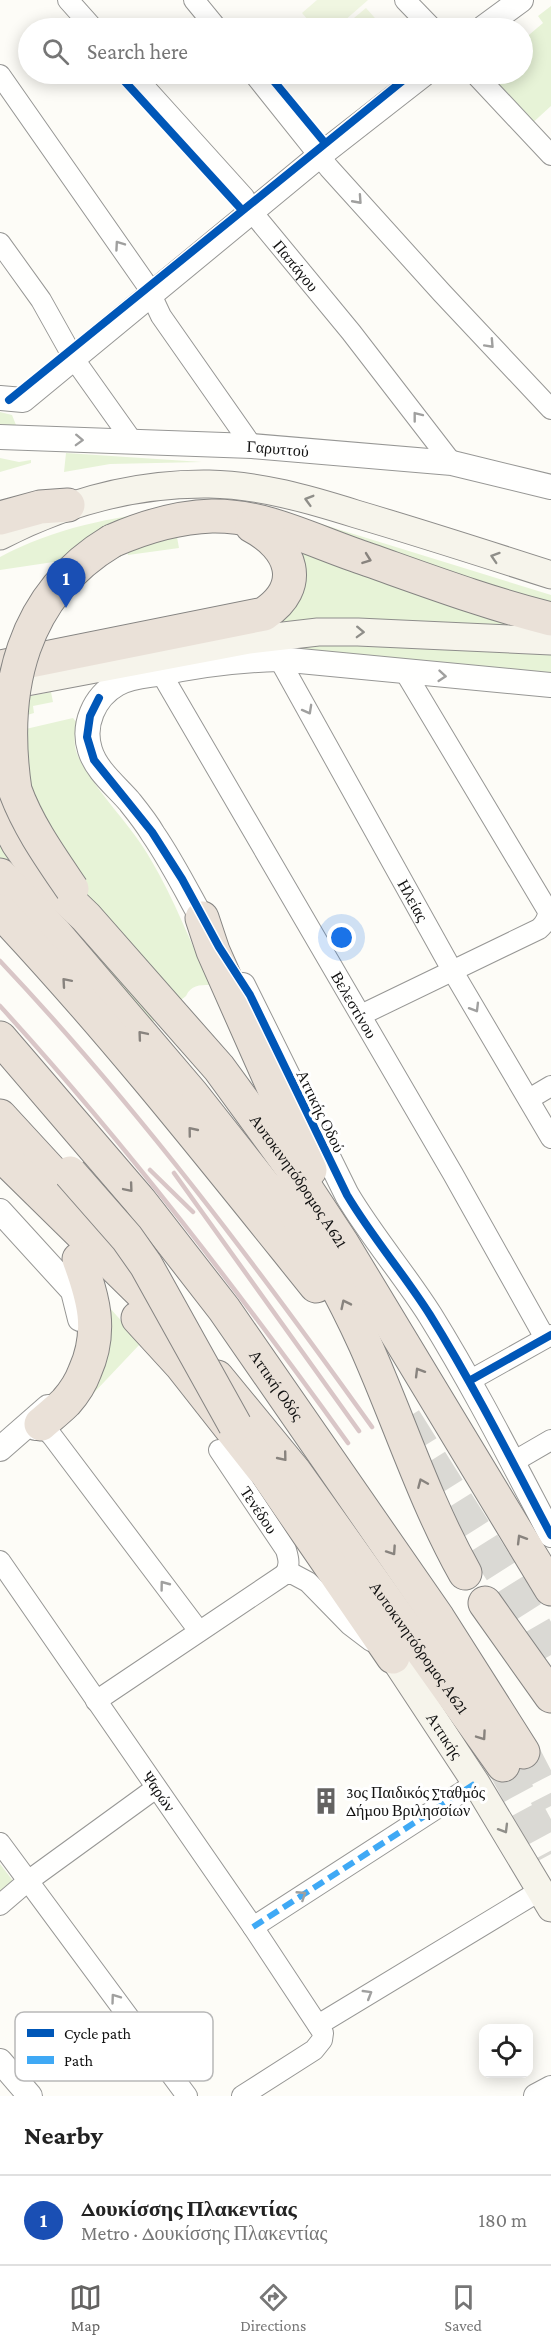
<!DOCTYPE html>
<html lang="en">
<head>
<meta charset="utf-8">
<style>
	:root { --surface:#fff; --page:#f2f2f2; --text:#222; --muted:#767676; --line:#e0e0e0; --accent:#646362 }
	body { margin:0; font-family:"Crimson Pro",serif; background:var(--page); color:var(--text) }
	.controls { position:absolute; right:18px; bottom:18px; display:grid; overflow:hidden; border-radius:12px; box-shadow:0 3px 15px #0003 }
	.controls button { width:54px; height:54px; display:grid; place-items:center; padding:0; border:0; border-bottom:2px solid var(--line); background:var(--surface); color:var(--text); font:30px sans-serif }
	.you { position:absolute; left:342px; top:938px; width:21px; height:21px; margin:-15px; border:4px solid #fff; border-radius:50%; background:#1a73e8; box-shadow:0 0 0 9px #1a73e833 }
	.badge { display:grid; place-items:center; width:39px; height:39px; border-radius:50%; background:var(--accent); color:#fff; font-size:20px; font-weight:700 }
	.pin { position:absolute; translate:-50% -50px; filter:drop-shadow(0 2px 3px #0008) }
	.pin::after { content:''; position:absolute; top:32px; width:21px; height:18px; background:inherit; clip-path:polygon(0 0,100% 0,50% 100%) }
	.list { margin:0; padding:0; list-style:none }
	h2 { display:flex; justify-content:space-between; align-items:center; height:78px; margin:0; padding:0 24px; font-size:26px }
	h2 small { font-size:20px; font-weight:400; color:var(--muted) }
	.list li { display:grid; grid-template-columns:39px 1fr auto; gap:18px; align-items:center; box-sizing:border-box; height:90px; padding:0 24px; border-top:2px solid var(--line) }
	.list b { display:block; font-size:22px; white-space:nowrap }
	.list p { margin:0; font-size:20px; white-space:nowrap; color:var(--muted) }
	.list em { font-size:20px; font-style:normal; color:var(--muted) }
	.icon { flex:none; width:33px; height:33px; fill:none; stroke:currentColor; stroke-width:2; stroke-linecap:round; stroke-linejoin:round }
	.map { position:relative; flex:none; width:551px; height:2096px; overflow:hidden }
	.search { position:absolute; background:var(--surface); box-shadow:0 3px 15px #0003; left:18px; right:18px; top:18px; height:66px; display:flex; align-items:center; gap:15px; box-sizing:border-box; padding:0 21px; border-radius:33px; color:var(--muted); font-size:22px }
	.sheet { height:168px; background:var(--surface) }
	nav { display:flex; justify-content:space-around; align-items:center; box-sizing:border-box; height:84px; border-top:2px solid var(--line); background:var(--surface); font-size:16px; color:var(--muted) }
	nav a { display:grid; justify-items:center; gap:3px }
	nav .on { color:var(--accent) }
	.map>svg:first-child { display:block }
	.green { fill:#e7f3d7 }
	.pitch { fill:#f0f6e1 }
	.lines { fill:none; stroke-linecap:round; stroke-linejoin:round }
	.motorway-tunnel { stroke:#dad9d4; stroke-width:33; stroke-dasharray:33 16; stroke-linecap:butt }
	.minor-casing { stroke:#979795; stroke-width:22 }
	.tertiary-casing { stroke:#979795; stroke-width:26 }
	.secondary-casing { stroke:#8e8d8b; stroke-width:29 }
	.motorway-casing { stroke:#858482; stroke-width:35 }
	.minor { stroke:#fffffe; stroke-width:20 }
	.tertiary { stroke:#fffffe; stroke-width:24 }
	.secondary { stroke:#f6f4eb; stroke-width:27 }
	.motorway { stroke:#eae1d8; stroke-width:33 }
	.rail { stroke:#d9c6c7; stroke-width:4.5 }
	.motorway-bridge-casing { stroke:#858482; stroke-width:35; stroke-linecap:butt }
	.motorway-bridge { stroke:#eae1d8; stroke-width:33 }
	.quiet { stroke:#3fa9f5; stroke-width:6; stroke-dasharray:12 6; stroke-linecap:butt }
	.cycleway-casing { stroke:#fff; stroke-width:11 }
	.cycleway { stroke:#0057b8; stroke-width:8 }
	.oneway { stroke:#a0a09f }
	.oneway2 { stroke:#8f8e89 }
	.oneway3 { stroke:#88837e }
	.labels { text-anchor:middle; stroke-width:6; stroke-linejoin:round; paint-order:stroke }
	.street-label { font-size:16px; fill:#111; stroke:#fff }
	.poi-label { font-size:16px; fill:#111; stroke:#fff; text-anchor:start }
	.key { fill:#fff; stroke:#b8b8b8; stroke-width:1.5 }
	.key-label { font-size:16px; fill:#111 }
</style>
</head>
<body>
<div class="map">
<svg width="551" height="2096" viewBox="0 0 551 2096">
	<rect width="100%" height="100%" fill="#fdfcf7"/>
	<path class="green" d="M551 6V106L528 127 479 74H522L523 40 543 23 538 16Z
		M0 412 12 415 18 430 0 428Z
		M66 453 202 462 110 464 64 472Z
		M0 458 19 462 31 460V463L0 472Z
		M172 510 179 548 128 555 127 551 0 570V557C54 528 112 517 172 510Z
		M287 516 318 523 551 595V616Z
		M286 546 534 628 265 627Z
		M338 643 551 652V679L289 648Z
		M51 692 53 702 33 706 34 713 0 723V702Z
		M73 718 77 723C74 735 73 747 79 758 98 795 131 824 151 860 174 899 191 943 210 985 199 985 191 985 186 996L149 1025 0 861V735Z
		M109 1307 141 1343 88 1399Z
		M0 1864 17 1886 0 1899Z"/>
	<path class="pitch" d="M317 0H368L336 28H315L302 13Z
		M366 8 382 26 380 28H342Z"/>
	<g class="lines">
		<path class="motorway-tunnel" d="M405 1419 527 1613 551 1655
			M523 1752 551 1806
			M503 1765 551 1854"/>
		<defs>
			<g id="minor">
				<path d="M68 0 93 28"/>
				<path d="M194 0 217 28"/>
				<path d="M405 0 432 28"/>
				<path id="s1" d="M133 74 244 197 252 212 351 332 452 463"/>
				<path d="M254 74 329 168 442 293 551 409"/>
				<path d="M475 74 551 155"/>
				<path d="M0 75 146 284 161 316 252 446"/>
				<path d="M0 243 41 300 74 359 133 442"/>
				<path id="s2" d="M279 659 452 970 551 1138"/>
				<path id="s3" d="M161 673 453 1174 545 1338"/>
				<path d="M361 1015 539 929C545 924 548 919 548 911L405 672"/>
				<path d="M529 1099 551 1086"/>
				<path d="M469 1381 551 1335"/>
				<path d="M35 1430 41 1424 52 1436 199 1631"/>
				<path id="s4" d="M219 1450 286 1550C289 1560 290 1565 285 1574"/>
				<path d="M513 1462 551 1440"/>
				<path id="s5" d="M0 1561 253 1927 323 2033 322 2040 314 2050 242 2096"/>
				<path d="M285 1574H293L308 1582 350 1625 371 1641"/>
				<path d="M96 1701 285 1574"/>
				<path d="M0 1843 187 2096"/>
				<path d="M0 1905 28 1881 156 1788"/>
				<path d="M253 1927 476 1783"/>
				<path d="M318 2025 541 1890"/>
			</g>
			<g id="tertiary">
				<path d="M483 28 521 0"/>
				<path d="M0 398 23 400 319 156 424 74"/>
				<path id="s6" d="M0 437 252 446 452 463 551 487"/>
				<path d="M210 933C191 900 175 866 153 834 146 822 137 811 129 801 115 785 96 770 90 750 82 725 94 697 117 684 129 677 144 676 157 674 198 665 238 660 279 659L551 685"/>
				<path d="M243 985 347 1195C372 1237 404 1274 430 1315 474 1386 512 1461 551 1535"/>
				<path d="M0 1211 73 1291 80 1319"/>
				<path d="M0 1449 48 1407"/>
				<path d="M0 2061 30 2096"/>
				<path d="M536 2096 551 2088"/>
			</g>
			<g id="secondary">
				<path d="M0 536C66 502 134 483 209 484 260 485 308 499 356 514 421 533 486 554 551 575"/>
				<path d="M0 687 249 640 318 632H358L551 641"/>
				<path id="s7" d="M393 1657 476 1783 551 1908"/>
			</g>
			<g id="motorway">
				<path d="M0 518 40 507 68 505"/>
				<path d="M112 541C144 527 177 517 212 516 261 515 307 538 352 554 418 577 483 602 551 619"/>
				<path d="M0 667 264 614C306 586 292 547 252 526"/>
				<path id="s8" d="M0 810 18 843 36 869 86 917 219 1068 302 1182 342 1243 551 1589"/>
				<path d="M0 875 54 932 192 1094 289 1217"/>
				<path d="M0 911C112 1030 213 1158 316 1286"/>
				<path d="M202 918 213 951 310 1170"/>
				<path id="s9" d="M0 1038 140 1201 224 1309 438 1618 523 1752"/>
				<path d="M0 1116 82 1205"/>
				<path d="M0 1154 158 1309 175 1329"/>
				<path d="M283 1191C312 1241 341 1291 365 1344 399 1420 424 1500 465 1573"/>
				<path d="M138 1318 181 1365 262 1468"/>
				<path id="s10" d="M217 1377 295 1472 503 1765"/>
				<path d="M41 1424C49 1417 58 1410 66 1402 74 1393 81 1382 85 1371 103 1331 93 1297 79 1259"/>
				<path d="M250 1449 393 1657"/>
				<path d="M485 1603 551 1696"/>
			</g>
		</defs>
		<use href="#minor" class="minor-casing"/>
		<use href="#tertiary" class="tertiary-casing"/>
		<use href="#secondary" class="secondary-casing"/>
		<use href="#motorway" class="motorway-casing"/>
		<use href="#minor" class="minor"/>
		<use href="#tertiary" class="tertiary"/>
		<use href="#secondary" class="secondary"/>
		<use href="#motorway" class="motorway"/>
		<path class="rail" d="M0 961C137 1106 256 1265 372 1427
			M0 1006C126 1144 239 1292 348 1443
			M150 1170 193 1212
			M174 1173 359 1431"/>
		<defs>
			<path id="motorway-bridge" d="M72 889C51 858 28 826 15 790 0 689 22 595 112 541
				M70 1173 127 1238 146 1265 235 1425"/>
		</defs>
		<use href="#motorway-bridge" class="motorway-bridge-casing"/>
		<use href="#motorway-bridge" class="motorway-bridge"/>
		<path class="quiet" d="M253 1927 476 1783"/>
		<defs>
			<path id="cycleway" d="M118 74 242 210
				M268 74 325 143
				M9 400 411 74
				M99 698 90 716 87 737 94 760 152 832 182 879 219 947 250 995 347 1195C372 1237 404 1274 430 1315 474 1386 512 1461 551 1535
				M469 1381 551 1335"/>
		</defs>
		<use href="#cycleway" class="cycleway-casing"/>
		<use href="#cycleway" class="cycleway"/>
	</g>
	<defs><path id="oneway-chevron" d="M-2-3.5L2.5 0L-2 3.5" fill="none" stroke-width="1.6" stroke-linecap="round" stroke-linejoin="round" transform="scale(1.5)"/></defs>
	<g class="oneway">
		<use href="#oneway-chevron" transform="translate(358 200) rotate(48)"/>
		<use href="#oneway-chevron" transform="translate(119 245) rotate(-125)"/>
		<use href="#oneway-chevron" transform="translate(490 344) rotate(47)"/>
		<use href="#oneway-chevron" transform="translate(417 416) rotate(-128)"/>
		<use href="#oneway-chevron" transform="translate(79 440) rotate(2)"/>
		<use href="#oneway-chevron" transform="translate(442 676) rotate(5)"/>
		<use href="#oneway-chevron" transform="translate(308 710) rotate(61)"/>
		<use href="#oneway-chevron" transform="translate(475 1008) rotate(59)"/>
		<use href="#oneway-chevron" transform="translate(164 1585) rotate(-127)"/>
		<use href="#oneway-chevron" transform="translate(302 1895) rotate(-33)"/>
		<use href="#oneway-chevron" transform="translate(368 1994) rotate(-31)"/>
		<use href="#oneway-chevron" transform="translate(115 1998) rotate(-126)"/>
	</g>
	<g class="oneway2">
		<use href="#oneway-chevron" transform="translate(309 500) rotate(-164)"/>
		<use href="#oneway-chevron" transform="translate(495 557) rotate(-162)"/>
		<use href="#oneway-chevron" transform="translate(360 632) rotate(2)"/>
		<use href="#oneway-chevron" transform="translate(504 1829) rotate(59)"/>
	</g>
	<g class="oneway3">
		<use href="#oneway-chevron" transform="translate(367 559) rotate(20)"/>
		<use href="#oneway-chevron" transform="translate(66 982) rotate(-131)"/>
		<use href="#oneway-chevron" transform="translate(142 1035) rotate(-130)"/>
		<use href="#oneway-chevron" transform="translate(192 1131) rotate(-129)"/>
		<use href="#oneway-chevron" transform="translate(129 1188) rotate(50)"/>
		<use href="#oneway-chevron" transform="translate(345 1304) rotate(-116)"/>
		<use href="#oneway-chevron" transform="translate(419 1372) rotate(-121)"/>
		<use href="#oneway-chevron" transform="translate(283 1457) rotate(51)"/>
		<use href="#oneway-chevron" transform="translate(422 1483) rotate(-113)"/>
		<use href="#oneway-chevron" transform="translate(521 1539) rotate(-121)"/>
		<use href="#oneway-chevron" transform="translate(392 1551) rotate(56)"/>
		<use href="#oneway-chevron" transform="translate(482 1736) rotate(55)"/>
	</g>
	<defs>
		<symbol id="building-bare" viewBox="-9 -9 18 18"><path d="M-4-6H4V6H1V3H-1V6H-4ZM-2.5-4.3h1.7v1.8h-1.7ZM.8-4.3h1.7v1.8H.8ZM-2.5-1h1.7V.8h-1.7ZM.8-1h1.7V.8H.8Z" fill="#646362" stroke="#fff" stroke-width="2.5" paint-order="stroke"/></symbol>
	</defs>
	<g fill-rule="evenodd">
		<use href="#building-bare" x="307" y="1782" width="38" height="38"/>
	</g>
	<g class="labels">
		<g class="street-label">
			<text dy="6" stroke="none"><textPath href="#s1" startOffset="252">Παπάγου</textPath></text>
			<text dy="6" stroke="none"><textPath href="#s6" startOffset="278">Γαρυττού</textPath></text>
			<text dy="6" stroke="none"><textPath href="#s2" startOffset="276">Ηλείας</textPath></text>
			<text dy="6" stroke="none"><textPath href="#s3" startOffset="384">Βελεστίνου</textPath></text>
			<text transform="translate(321 1111) rotate(64)" y="6">Αττικής Οδού</text>
			<text dy="6" stroke="none"><textPath href="#s8" startOffset="478">Αυτοκινητόδρομος Α621</textPath></text>
			<text dy="6" stroke="none"><textPath href="#s9" startOffset="444">Αττική Οδός</textPath></text>
			<text dy="6" stroke="none"><textPath href="#s4" startOffset="72">Τενέδου</textPath></text>
			<text dy="6" stroke="none"><textPath href="#s10" startOffset="338">Αυτοκινητόδρομος Α621</textPath></text>
			<text dy="6" stroke="none"><textPath href="#s7" startOffset="94">Αττικής</textPath></text>
			<text dy="6" stroke="none"><textPath href="#s5" startOffset="280">Ψαρών</textPath></text>
		</g>
		<g class="poi-label">
			<text x="346" y="1798">3ος Παιδικός Σταθμός<tspan x="346" dy="18">Δήμου Βριλησσίων</tspan></text>
		</g>
	</g>
	<rect x="15" y="2012" width="198" height="69" rx="9" class="key"/>
	<rect x="27" y="2029" width="27" height="8" fill="#0057b8"/>
	<rect x="27" y="2056" width="27" height="8" fill="#3fa9f5"/>
	<g class="key-label">
		<text x="64" y="2039">Cycle path</text>
		<text x="64" y="2066">Path</text>
	</g>
</svg>
<div class="controls">
<button><svg class="icon" aria-label="locate" viewBox="0 0 24 24"><circle cx="12" cy="12" r="6"/><path d="M12 2v4M12 18v4M2 12h4M18 12h4"/></svg></button>
</div>
<div class="you"></div>
<div class="pin badge" style="left:66px;top:608px;background:#1a4fb4">1</div>
<div class="search"><svg class="icon" aria-label="search" viewBox="0 0 24 24"><circle cx="10" cy="10" r="6"/><path d="M15 15l6 6"/></svg>Search here</div>
</div>
<section class="sheet">
<h2>Nearby<small></small></h2>
<ul class="list">
<li><span class="badge" style="background:#1a4fb4">1</span><div><b>Δουκίσσης Πλακεντίας</b><p>Metro · Δουκίσσης Πλακεντίας</p></div><em>180 m</em></li>
</ul>
</section>
<nav>
<a class="on"><svg class="icon" aria-label="map" viewBox="0 0 24 24"><path d="M3 6l6-2 6 2 6-2v14l-6 2-6-2-6 2zM9 4v14M15 6v14"/></svg>Map</a>
<a><svg class="icon" aria-label="directions" viewBox="0 0 24 24"><path d="M12 3l9 9-9 9-9-9zM9 14v-3h6M13 9l2 2-2 2"/></svg>Directions</a>
<a><svg class="icon" aria-label="saved" viewBox="0 0 24 24"><path d="M7 4h10v16l-5-4-5 4z"/></svg>Saved</a>
</nav>
</body>
</html>
